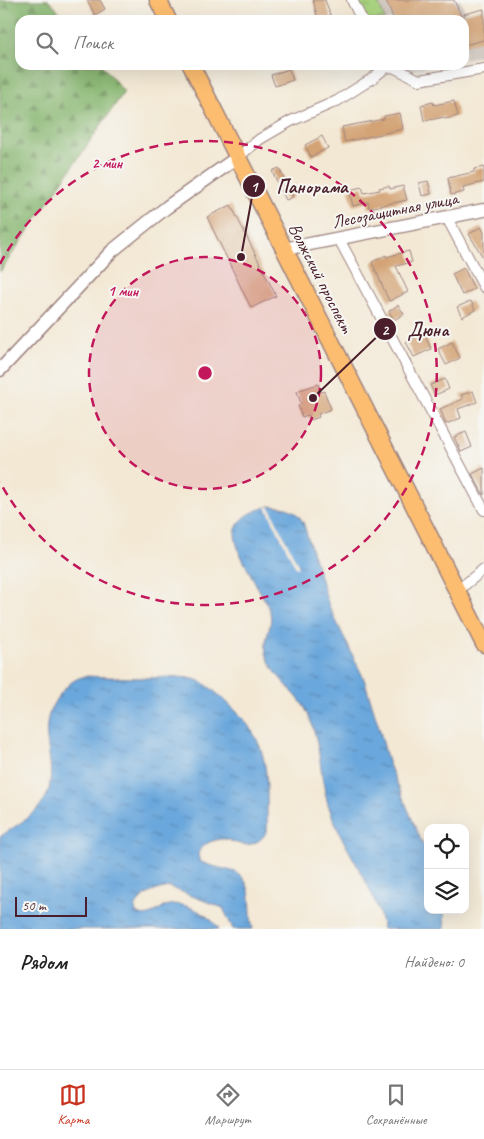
<!DOCTYPE html>
<html lang="ru">
<head>
<meta charset="utf-8">
<style>
	:root { --surface:#fff; --page:#f2f2f2; --text:#222; --muted:#767676; --line:#e0e0e0; --accent:#c8321e }
	body { margin:0; font-family:Caveat,sans-serif; background:var(--page); color:var(--text) }
	.controls { position:absolute; right:15px; bottom:15px; display:grid; overflow:hidden; border-radius:10px; box-shadow:0 5px 20px #0002 }
	.controls button { width:45px; height:45px; display:grid; place-items:center; padding:0; border:0; border-bottom:1px solid var(--line); background:var(--surface); color:var(--text); font:25px sans-serif }
	.scale { position:absolute; left:15px; bottom:12px; width:72px; box-sizing:border-box; padding-left:5px; border:2px solid #4a1f2b; border-top:0; font-size:14px; line-height:18px; white-space:nowrap; color:#4a1f2b; -webkit-text-stroke:4px #f6f6f2; paint-order:stroke }
	.list { margin:0; padding:0; list-style:none }
	h2 { display:flex; justify-content:space-between; align-items:center; height:65px; margin:0; padding:0 20px; font-size:21px }
	h2 small { font-size:16px; font-weight:400; color:var(--muted) }
	.icon { flex:none; width:28px; height:28px; fill:none; stroke:currentColor; stroke-width:2; stroke-linecap:round; stroke-linejoin:round }
	.map { position:relative; flex:none; width:484px; height:929px; overflow:hidden }
	.search { position:absolute; background:var(--surface); box-shadow:0 5px 20px #0002; left:15px; right:15px; top:15px; height:55px; display:flex; align-items:center; gap:12px; box-sizing:border-box; padding:0 18px; border-radius:15px; color:var(--muted); font-size:19px }
	.sheet { height:140px; background:var(--surface) }
	nav { display:flex; justify-content:space-around; align-items:center; box-sizing:border-box; height:70px; border-top:1px solid var(--line); background:var(--surface); font-size:14px; color:var(--muted) }
	nav a { display:grid; justify-items:center; gap:2px }
	nav .on { color:var(--accent) }
	.map>svg:first-child { display:block }
	.industrial { fill:#ccc2b9 }
	.grass { fill:url(#grass-tufts); stroke:#797955 }
	.forest { fill:url(#forest-firs); stroke:#686a4c }
	.water { fill:url(#water-ripples); stroke:#5a6384 }
	.pier { fill:#f3e8d4 }
	.building { fill:#d3a374 }
	.lines { fill:none; stroke-linecap:round; stroke-linejoin:round }
	.minor-casing { stroke:#9e8480; stroke-width:12 }
	.tertiary-casing { stroke:#9e8480; stroke-width:15 }
	.primary-casing { stroke:#9e8480; stroke-width:19 }
	.minor { stroke:#fff; stroke-width:10 }
	.tertiary { stroke:#fff; stroke-width:12 }
	.primary { stroke:#fcbd6f; stroke-width:16 }
	.ring { fill:none; stroke:#c2185b; stroke-width:2.5; stroke-dasharray:9 6 }
	.labels { text-anchor:middle; stroke-width:4; stroke-linejoin:round; paint-order:stroke }
	.street-label { font-size:18px; fill:#4a1f2b; stroke:#f6f6f2 }
	.centre { fill:#c2185b; stroke:#f6f6f2; stroke-width:2.5 }
	.ring-label { font-size:15px; text-anchor:middle; font-weight:bold; fill:#c2185b; stroke:#f6f6f2; stroke-width:4; stroke-linejoin:round; paint-order:stroke }
	.leader { fill:none; stroke:#4a1f2b; stroke-width:2 }
	.callout-dot { fill:#4a1f2b; stroke:#f6f6f2; stroke-width:2 }
	.mark-label { font-size:15px; text-anchor:middle; font-weight:bold; fill:#fff }
	.callout-label { font-size:19px; text-anchor:middle; font-weight:bold; fill:#4a1f2b; stroke:#f6f6f2; stroke-width:4; stroke-linejoin:round; paint-order:stroke }
</style>
</head>
<body>
<div class="map">
<svg width="484" height="929" viewBox="0 0 484 929">
	<defs>
		<pattern id="grass-tufts" width="24" height="20" patternUnits="userSpaceOnUse" patternTransform="scale(1.25)"><rect width="24" height="20" fill="#a8d37f"/><path d="M3 7l-1-3M5 7V3M7 7l1-3M15 17l-1-3M17 17v-4M19 17l1-3" fill="none" stroke="#92b56e"/></pattern>
		<pattern id="forest-firs" width="22" height="20" patternUnits="userSpaceOnUse" patternTransform="scale(1.25)"><rect width="22" height="20" fill="#86b56e"/><path d="M5 1l3.5 6h-7zM16 11l3.5 6h-7z" fill="#70935b"/></pattern>
		<pattern id="water-ripples" width="26" height="14" patternUnits="userSpaceOnUse" patternTransform="scale(1.25)"><rect width="26" height="14" fill="#6aa7dc"/><path d="M2 4q2-2 4 0t4 0M15 11q2-2 4 0t4 0" fill="none" stroke="#5987b3"/></pattern>
	</defs>
	<rect width="100%" height="100%" fill="#f6f6f2"/>
	<filter id="ink" filterUnits="userSpaceOnUse"><feTurbulence type="fractalNoise" baseFrequency=".02" numOctaves="2"/><feDisplacementMap in="SourceGraphic" scale="10" xChannelSelector="R" yChannelSelector="G"/><feConvolveMatrix kernelMatrix="1 2 1 2 8 2 1 2 1" color-interpolation-filters="sRGB"/></filter>
	<filter id="wash" filterUnits="userSpaceOnUse"><feTurbulence type="fractalNoise" baseFrequency=".0096" numOctaves="4" result="noise"/><feDisplacementMap in="SourceGraphic" scale="20" xChannelSelector="R" yChannelSelector="G"/><feGaussianBlur stdDeviation="1.12" result="paint"/><feColorMatrix in="noise" values="0 0 0 0 0 0 0 0 0 0 0 0 0 0 0 0 0 1.4 0 .05"/><feComposite in="paint" operator="in"/></filter>
	<g filter="url(#wash)">
		<rect width="100%" height="100%" fill="#f3e8d4"/>
		<path class="industrial" d="M377 0H460L466 13 484 8V55L464 59V20H385Z
			M400 65H438L402 73Z"/>
		<path class="grass" d="M354 0H377L385 20H365Z"/>
		<path class="forest" d="M0 0H49L66 20H20V65H102L124 92 0 272Z"/>
		<path class="water" d="M269 506C285 507 294 507 303 522L329 606 364 679 379 727 388 762 428 857V910H444L445 929H383C375 883 341 848 328 804 319 773 321 737 305 708 294 690 274 677 267 656 261 641 274 627 270 612 264 593 229 546 236 529 241 516 256 510 269 506Z
			M86 676C106 677 126 678 146 678 160 678 175 676 188 678 201 679 212 689 221 697 266 736 268 760 267 818 267 821 268 826 267 829 264 841 251 847 240 844 235 843 230 840 225 839 214 838 190 848 201 862 212 867 224 868 235 872 256 882 248 911 253 929H233L223 908 169 887C156 889 140 895 135 908L136 913C150 921 157 908 168 905 186 901 210 915 219 929H0V837C17 824 43 812 49 789 57 753 32 728 61 693 68 684 75 678 86 676Z"/>
		<path class="pier" d="M269 506 299 567 296 568 266 507Z"/>
		<g id="blocks">
			<path class="building" d="M87 0H100L105 9 95 15Z
				M313 0H325L332 20H318Z
				M386 0H454L463 20H394Z
				M484 9V40L464 45V14Z
				M289 69 293 80 275 86 271 75Z
				M454 101 458 116 445 119 444 117 424 121 421 105 433 102 434 105Z
				M400 113 403 129 345 142 342 127 384 119V116Z
				M322 136 328 148 311 157 305 145Z
				M484 167V182L463 187 464 192 451 195 448 178 474 172V169Z
				M279 168 293 197 286 200 272 171Z
				M428 181 431 194 422 196 419 183Z
				M389 186 390 189 403 186 407 200 369 208 368 202 353 206 349 190 362 187 364 193 380 190 379 188Z
				M231 205 276 296 251 308 207 217Z
				M481 227 484 232V259L469 234Z
				M409 251 412 262 396 266 408 292 389 301 372 262 386 255V257Z
				M464 268 474 289 462 295 452 274Z
				M471 301 475 310 462 317 457 307Z
				M398 305 404 314 394 320 389 311Z
				M424 333 431 349 414 357 406 342Z
				M452 342 460 358 446 365 438 349Z
				M445 379 449 389 435 395 430 385Z
				M318 384 321 392 324 391 331 409 318 414 319 417 311 420 308 415 302 417 298 406 301 404 297 391Z
				M473 391 477 402 458 409 461 418 446 424 440 409 463 399 461 395Z
				M466 432 472 447 461 452 454 437Z
				M484 468V495L472 474Z"/>
		</g>
	</g>
	<g filter="url(#ink)">
		<use href="#blocks" fill-opacity="0" stroke="#9e8480" stroke-width="1"/>
		<g class="lines">
			<defs>
				<path id="minor" d="M352 0 362 20
					M238 157 260 139 291 121 337 101 373 78 385 68 393 67 419 80 484 69
					M447 218 484 287
					M339 239 484 510
					M457 591 484 569"/>
				<path id="tertiary" d="M284 249 484 210
					M0 370 112 251 167 207 238 157"/>
				<path id="primary" d="M158 0 168 20
					M191 65 484 644"/>
			</defs>
			<use href="#minor" class="minor-casing"/>
			<use href="#tertiary" class="tertiary-casing"/>
			<use href="#primary" class="primary-casing"/>
			<use href="#minor" class="minor"/>
			<use href="#tertiary" class="tertiary"/>
			<use href="#primary" class="primary"/>
		</g>
	</g>
	<circle cx="205" cy="373" r="116" fill="#c2185b" fill-opacity=".12"/>
	<g class="ring">
		<circle cx="205" cy="373" r="116"/>
		<path d="M0 264A232 232 0 1 1 0 482"/>
	</g>
	<g class="labels">
		<g class="street-label">
			<text transform="translate(395 210) rotate(-11)" y="6">Лесозащитная улица</text>
			<text transform="translate(321 278) rotate(63)" y="6">Волжский проспект</text>
		</g>
	</g>
	<circle cx="205" cy="373" r="8" class="centre"/>
	<g class="ring-label">
		<text x="107" y="168">2 мин</text>
		<text x="123" y="296">1 мин</text>
	</g>
	<path class="leader" d="M241 257L254 186M313 398L385 329"/>
	<g class="callout-dot">
		<circle cx="241" cy="257" r="5"/>
		<circle cx="313" cy="398" r="5"/>
		<circle cx="254" cy="186" r="12"/>
		<circle cx="385" cy="329" r="12"/>
	</g>
	<g class="mark-label">
		<text x="254" y="192">1</text>
		<text x="385" y="335">2</text>
	</g>
	<g class="callout-label">
		<text x="312" y="193">Панорама</text>
		<text x="428" y="336">Дюна</text>
	</g>
</svg>
<div class="controls">
<button><svg class="icon" aria-label="locate" viewBox="0 0 24 24"><circle cx="12" cy="12" r="6"/><path d="M12 2v4M12 18v4M2 12h4M18 12h4"/></svg></button>
<button><svg class="icon" aria-label="layers" viewBox="0 0 24 24"><path d="M12 4l9 5-9 5-9-5zM3 14l9 5 9-5"/></svg></button>
</div>
<div class="scale">50 m</div>
<div class="search"><svg class="icon" aria-label="search" viewBox="0 0 24 24"><circle cx="10" cy="10" r="6"/><path d="M15 15l6 6"/></svg>Поиск</div>
</div>
<section class="sheet">
<h2>Рядом<small>Найдено: 0</small></h2>
<ul class="list">
</ul>
</section>
<nav>
<a class="on"><svg class="icon" aria-label="map" viewBox="0 0 24 24"><path d="M3 6l6-2 6 2 6-2v14l-6 2-6-2-6 2zM9 4v14M15 6v14"/></svg>Карта</a>
<a><svg class="icon" aria-label="directions" viewBox="0 0 24 24"><path d="M12 3l9 9-9 9-9-9zM9 14v-3h6M13 9l2 2-2 2"/></svg>Маршрут</a>
<a><svg class="icon" aria-label="saved" viewBox="0 0 24 24"><path d="M7 4h10v16l-5-4-5 4z"/></svg>Сохранённые</a>
</nav>
</body>
</html>
